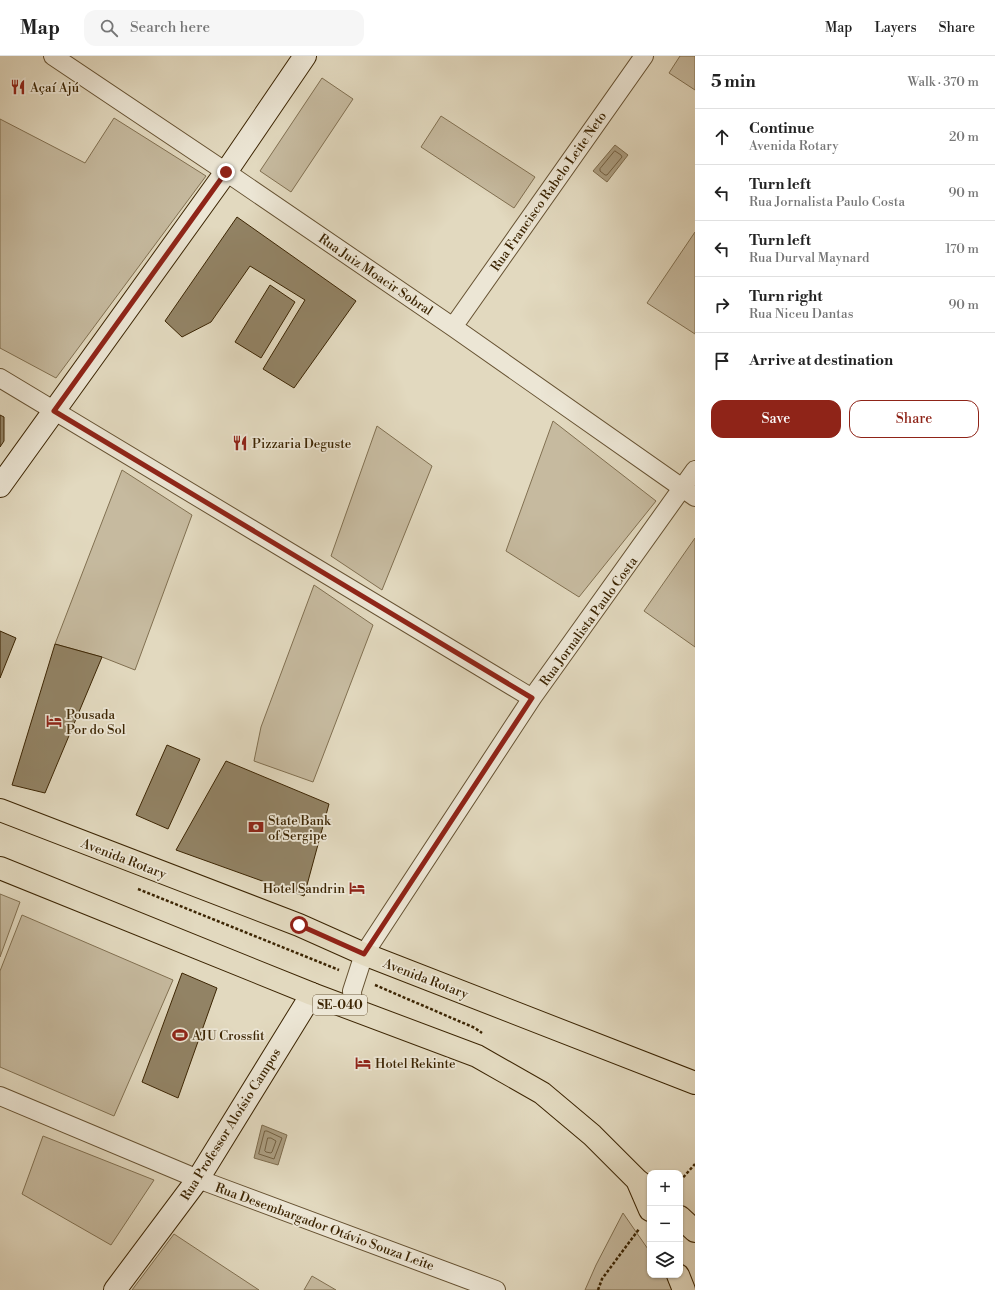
<!DOCTYPE html>
<html lang="en">
<head>
<meta charset="utf-8">
<style>
	:root { --surface:#fff; --page:#f6f6f6; --text:#222; --muted:#767676; --line:#e0e0e0; --accent:#8f2418 }
	body { margin:0; font-family:"Libre Bodoni",serif; background:var(--page); color:var(--text) }
	.controls { position:absolute; right:12px; bottom:12px; display:grid; overflow:hidden; border-radius:8px; box-shadow:0 1px 3px #0004 }
	.controls button { width:36px; height:36px; display:grid; place-items:center; padding:0; border:0; border-bottom:1px solid var(--line); background:var(--surface); color:var(--text); font:20px sans-serif }
	.stop { position:absolute; width:12px; height:12px; margin:-9px; border:3px solid #8f2418; border-radius:50%; background:#fff }
	.stop.end { background:#8f2418; border-color:#fff; box-shadow:0 1px 4px #0008 }
	.list { margin:0; padding:0; list-style:none }
	h2 { display:flex; justify-content:space-between; align-items:center; height:52px; margin:0; padding:0 16px; font-size:17px }
	h2 small { font-size:13px; font-weight:400; color:var(--muted) }
	.list li { display:grid; grid-template-columns:26px 1fr auto; gap:12px; align-items:center; box-sizing:border-box; height:56px; padding:0 16px; border-top:1px solid var(--line) }
	.list b { display:block; font-size:15px; white-space:nowrap }
	.list p { margin:0; font-size:13px; white-space:nowrap; color:var(--muted) }
	.list em { font-size:13px; font-style:normal; color:var(--muted) }
	.actions { display:flex; gap:8px; padding:12px 16px }
	.actions a { flex:1; padding:9px 0; border:1px solid var(--accent); border-radius:12px; text-align:center; font-size:14px; color:var(--accent) }
	.actions .main { background:var(--accent); color:#fff }
	.icon { flex:none; width:22px; height:22px; fill:none; stroke:currentColor; stroke-width:2; stroke-linecap:round; stroke-linejoin:round }
	.map { position:relative; flex:none; width:695px; height:1234px; overflow:hidden }
	header { display:flex; align-items:center; gap:24px; box-sizing:border-box; height:56px; padding:0 20px; background:var(--surface); border-bottom:1px solid var(--line) }
	header strong { font-size:19px }
	nav { display:flex; gap:22px; margin-inline-start:auto; font-size:14px }
	.search { width:280px; height:36px; background:var(--page); display:flex; align-items:center; gap:10px; box-sizing:border-box; padding:0 14px; border-radius:12px; color:var(--muted); font-size:15px }
	main { display:flex }
	aside { flex:1; background:var(--surface) }
	.map>svg:first-child { display:block }
	.green { fill:#c6ba9f; stroke:#817051 }
	.water { fill:#aa9c7f; stroke:#7e6c4d }
	.lines { fill:none; stroke-linecap:round; stroke-linejoin:round }
	.shore { stroke:#736041; stroke-width:1 }
	.building { fill:#928365; stroke:#3c2503 }
	.street-casing { stroke:#665232; stroke-width:20 }
	.secondary-casing { stroke:#3c2503; stroke-width:24 }
	.primary-casing { stroke:#3c2503; stroke-width:24 }
	.path { stroke:#3c2503; stroke-width:2.5; stroke-dasharray:3 2; stroke-linecap:butt }
	.street { stroke:#ece6d5; stroke-width:18 }
	.secondary { stroke:#ece6d5; stroke-width:22 }
	.primary { stroke:#e2d9bf; stroke-width:22 }
	.route { stroke:#8f2418; stroke-width:5 }
	.labels { text-anchor:middle; stroke-width:3.5; stroke-linejoin:round; paint-order:stroke }
	.shield { fill:#ece6d5; stroke:#715f42; stroke-width:1 }
	.shield-label { font-size:12px; font-weight:bold; fill:#3c2503 }
	.poi-label { font-size:13px; fill:#3c2503; stroke:#ece6d5; text-anchor:start }
	.street-label { font-size:13px; fill:#3c2503; stroke:#ece6d5 }
</style>
</head>
<body>
<header>
<strong>Map</strong>
<div class="search"><svg class="icon" aria-label="search" viewBox="0 0 24 24"><circle cx="10" cy="10" r="6"/><path d="M15 15l6 6"/></svg>Search here</div>
<nav><a>Map</a><a>Layers</a><a>Share</a></nav>
</header>
<main>
<div class="map">
<svg width="695" height="1234" viewBox="0 0 695 1234">
	<rect width="100%" height="100%" fill="#e2d9bf"/>
	<filter id="stains"><feTurbulence type="fractalNoise" baseFrequency=".005" numOctaves="4"/><feColorMatrix values="0 0 0 0 .2 0 0 0 0 .09 0 0 0 0 .02 0 0 0 .5 -.17"/></filter>
	<radialGradient id="worn" r=".72"><stop offset=".6" stop-color="#630" stop-opacity="0"/><stop offset="1" stop-color="#630" stop-opacity=".3"/></radialGradient>
	<path class="green" d="M680 0H695V34L669 17Z
		M322 22 353 43 291 136 260 115Z
		M441 60 535 121 514 152 421 91Z
		M114 62 206 120 56 322 0 292V63L85 107Z
		M695 176V278L647 247Z
		M553 365 656 445 579 541 506 495Z
		M377 370 432 410 382 534 331 500Z
		M122 414 192 459 135 614 102 601 55 588Z
		M695 482V591L644 555Z
		M314 529 373 569 313 726 254 705 261 671Z
		M0 838 20 846 0 901Z
		M22 859 173 924 114 1060 0 1011V915Z
		M43 1080 154 1124 111 1189 22 1138Z
		M623 1157 650 1196V1219H666L672 1234H585L596 1209Z
		M174 1178 259 1234H132Z
		M312 1220 336 1234H304Z"/>
	<path class="water" d="M615 89 628 99 607 126 593 115Z
		M262 1069 287 1079 278 1109 254 1102Z"/>
	<g class="lines">
		<path class="shore" d="M615 95 621 99 622 101 607 119H605L600 115V113Z
			M265 1075H267L282 1082 274 1103 259 1098Z
			M268 1082H271L276 1085 272 1096 271 1097 266 1096 265 1095Z"/>
	</g>
	<path class="building" d="M237 161 356 245 294 332 263 313 305 244 250 210 211 266 182 281 165 265Z
		M270 229 295 246 261 302 235 286Z
		M0 359 4 361V385L0 391Z
		M0 575 16 582 0 622Z
		M55 588 102 601 45 737 12 729Z
		M167 689 200 703 168 773 136 759Z
		M226 705 329 748 304 840 176 794Z
		M182 917 217 932 178 1042 142 1026Z"/>
	<g class="lines">
		<defs>
			<path id="street" d="M53 0 226 116 453 271 695 441
				M453 271 644 0
				M0 322 532 642
				M353 953 352 935 364 898 532 642 695 414
				M0 1040 198 1123 496 1234"/>
			<path id="secondary" d="M0 430 226 116 305 0
				M115 1234 198 1123 312 938"/>
			<path id="primary" d="M0 754 299 869 364 898 695 1027
				M0 812 312 938 477 1000 542 1037 592 1079 637 1124 650 1134
				M637 1124 650 1154
				M680 1161 695 1175
				M678 1219 684 1234"/>
		</defs>
		<use href="#street" class="street-casing"/>
		<use href="#secondary" class="secondary-casing"/>
		<use href="#primary" class="primary-casing"/>
		<path class="path" d="M138 833 339 914
			M375 929 475 972 482 977
			M680 1125 695 1108
			M598 1234 602 1223 639 1173"/>
		<use href="#street" class="street"/>
		<use href="#secondary" class="secondary"/>
		<use href="#primary" class="primary"/>
	</g>
	<g class="lines">
		<path class="route" d="M226 116 54 355 532 642 364 898 299 869"/>
	</g>
	<defs>
		<symbol id="restaurant-bare" viewBox="-9 -9 18 18"><path d="M-5-6h1v4h1v-4h1v4h1v-4h1v5L-1.5 .5V6h-2V.5L-5-1ZM5-6V6H3V1.5H1.5Q1.5-4 5-6Z" fill="#8f2418" stroke="#ece6d5" stroke-width="2.5" paint-order="stroke"/></symbol>
		<symbol id="hotel-bare" viewBox="-9 -9 18 18"><path d="M-6-4.5h1.5V1H6V5H4.5V3h-9V5H-6ZM-4 0a1.8 1.8 0 1 1 3.6 0ZM.5 0V-2.5h3Q6-2.5 6 0Z" fill="#8f2418" stroke="#ece6d5" stroke-width="2.5" paint-order="stroke"/></symbol>
		<symbol id="bank-bare" viewBox="-9 -9 18 18"><path d="M-6-4H6V4H-6ZM0-2.3a2.3 2.3 0 1 0 0 4.6a2.3 2.3 0 1 0 0-4.6Z" fill="#8f2418" stroke="#ece6d5" stroke-width="2.5" paint-order="stroke"/></symbol>
		<symbol id="stadium-bare" viewBox="-9 -9 18 18"><path d="M0-5a6.5 5 0 1 0 0 10a6.5 5 0 1 0 0-10ZM-3.5-1.8h7v3.6h-7Z" fill="#8f2418" stroke="#ece6d5" stroke-width="2.5" paint-order="stroke"/></symbol>
	</defs>
	<g fill-rule="evenodd">
		<use href="#restaurant-bare" x="7" y="20" width="22" height="22"/>
		<use href="#restaurant-bare" x="229" y="376" width="22" height="22"/>
		<use href="#hotel-bare" x="43" y="654" width="22" height="22"/>
		<use href="#bank-bare" x="245" y="760" width="22" height="22"/>
		<use href="#hotel-bare" x="346" y="821" width="22" height="22"/>
		<use href="#stadium-bare" x="169" y="968" width="22" height="22"/>
		<use href="#hotel-bare" x="352" y="996" width="22" height="22"/>
	</g>
	<g class="labels">
		<rect class="shield" x="313" y="939" width="54" height="20" rx="3"/>
		<g class="shield-label">
			<text x="340" y="953">SE-040</text>
		</g>
		<g class="poi-label">
			<text x="30" y="36">Açaí Ajú</text>
			<text x="252" y="392">Pizzaria Deguste</text>
			<text x="66" y="663">Pousada<tspan x="66" dy="15">Por do Sol</tspan></text>
			<text x="268" y="769">State Bank<tspan x="268" dy="15">of Sergipe</tspan></text>
			<text x="345" y="837" text-anchor="end">Hotel Sandrin</text>
			<text x="192" y="984">AJU Crossfit</text>
			<text x="375" y="1012">Hotel Rekinte</text>
		</g>
		<g class="street-label">
			<text transform="translate(548 135) rotate(-55)" y="5">Rua Francisco Rabelo Leite Neto</text>
			<text transform="translate(376 218) rotate(34)" y="5">Rua Juiz Moacir Sobral</text>
			<text transform="translate(588 565) rotate(-54)" y="5">Rua Jornalista Paulo Costa</text>
			<text transform="translate(124 802) rotate(21)" y="5">Avenida Rotary</text>
			<text transform="translate(426 922) rotate(21)" y="5">Avenida Rotary</text>
			<text transform="translate(230 1068) rotate(-58)" y="5">Rua Professor Aloísio Campos</text>
			<text transform="translate(325 1170) rotate(20)" y="5">Rua Desembargador Otávio Souza Leite</text>
		</g>
	</g>
	<rect width="100%" height="100%" filter="url(#stains)"/>
	<rect width="100%" height="100%" fill="url(#worn)"/>
</svg>
<div class="controls">
<button>+</button>
<button>−</button>
<button><svg class="icon" aria-label="layers" viewBox="0 0 24 24"><path d="M12 4l9 5-9 5-9-5zM3 14l9 5 9-5"/></svg></button>
</div>
<div class="stop" style="left:299px;top:869px"></div>
<div class="stop end" style="left:226px;top:116px"></div>
</div>
<aside>
<h2>5 min<small>Walk · 370 m</small></h2>
<ul class="list">
<li><svg class="icon" aria-label="ahead" viewBox="0 0 24 24"><path d="M12 20V5M6 11l6-6 6 6"/></svg><div><b>Continue</b><p>Avenida Rotary</p></div><em>20 m</em></li>
<li><svg class="icon" aria-label="left" viewBox="0 0 24 24"><path d="M17 20v-9H6M10 6l-5 5 5 5"/></svg><div><b>Turn left</b><p>Rua Jornalista Paulo Costa</p></div><em>90 m</em></li>
<li><svg class="icon" aria-label="left" viewBox="0 0 24 24"><path d="M17 20v-9H6M10 6l-5 5 5 5"/></svg><div><b>Turn left</b><p>Rua Durval Maynard</p></div><em>170 m</em></li>
<li><svg class="icon" aria-label="right" viewBox="0 0 24 24"><path d="M7 20v-9h11M14 6l5 5-5 5"/></svg><div><b>Turn right</b><p>Rua Niceu Dantas</p></div><em>90 m</em></li>
<li><svg class="icon" aria-label="arrive" viewBox="0 0 24 24"><path d="M6 21V4h12l-3 4 3 4H6"/></svg><div><b>Arrive at destination</b></div></li>
</ul>
<div class="actions"><a class="main">Save</a><a>Share</a></div>
</aside>
</main>
</body>
</html>
